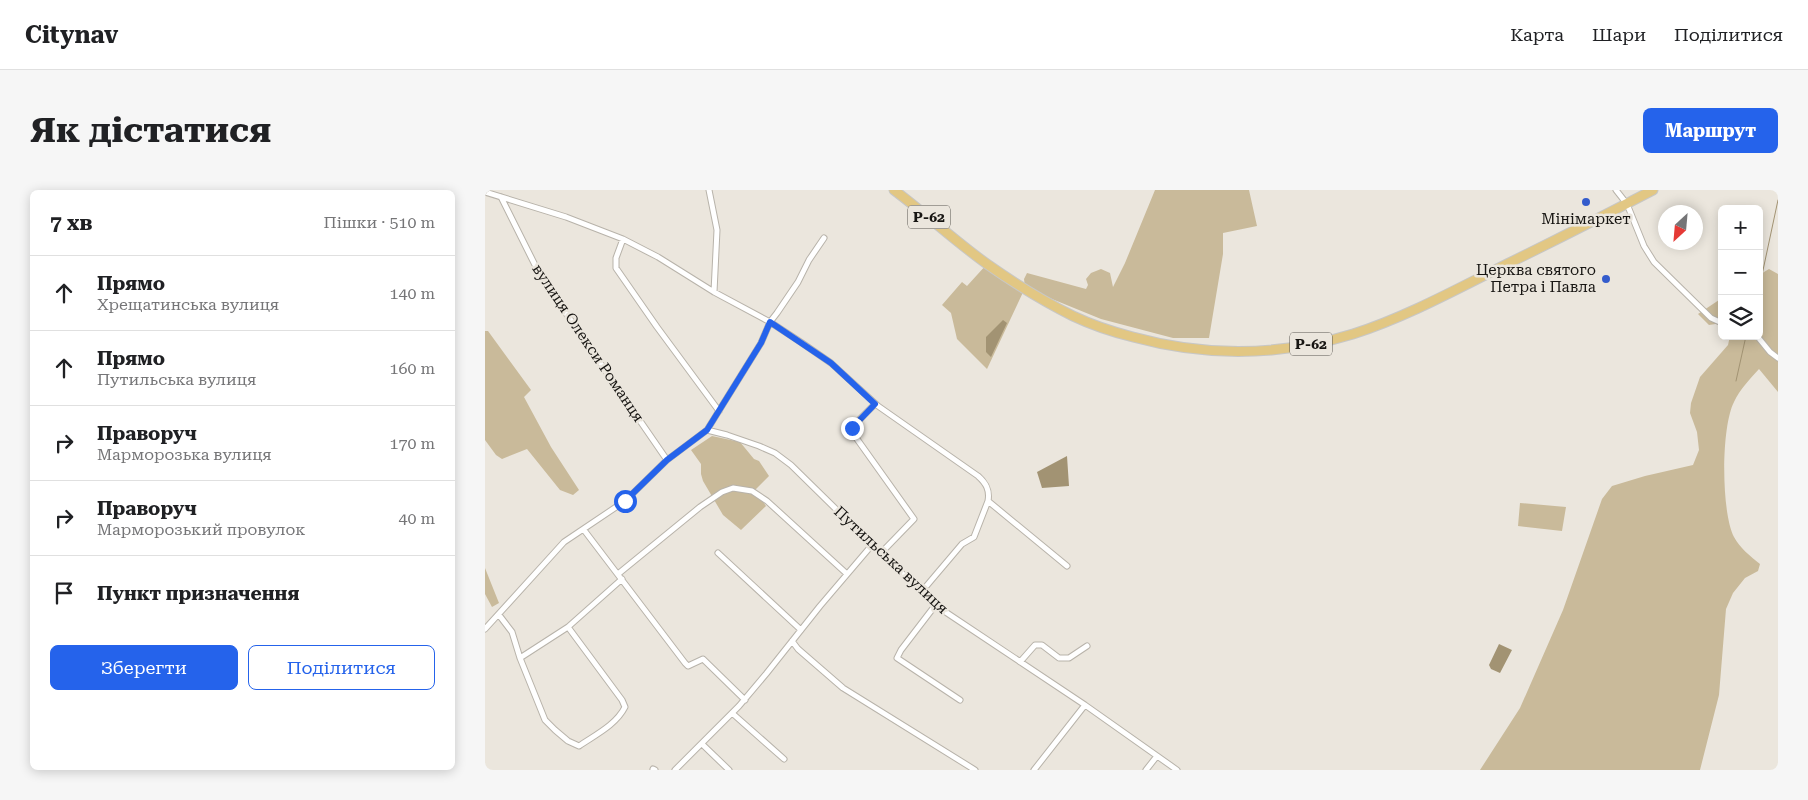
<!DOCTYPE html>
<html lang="uk">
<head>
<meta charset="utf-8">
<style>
	:root { --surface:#fff; --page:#f6f6f6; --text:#202124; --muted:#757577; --line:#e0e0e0; --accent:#2563eb }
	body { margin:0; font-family:"Roboto Serif",serif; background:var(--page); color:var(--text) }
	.controls { position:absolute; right:15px; top:15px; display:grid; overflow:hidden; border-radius:8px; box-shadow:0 2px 12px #0003 }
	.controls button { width:45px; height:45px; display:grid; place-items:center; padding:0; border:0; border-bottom:1px solid var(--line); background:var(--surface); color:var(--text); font:25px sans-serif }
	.compass { position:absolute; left:1173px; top:15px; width:45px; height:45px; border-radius:50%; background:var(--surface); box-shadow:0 2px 12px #0003; rotate:206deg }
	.stop { position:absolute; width:15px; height:15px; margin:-11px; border:4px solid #2563eb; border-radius:50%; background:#fff }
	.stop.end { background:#2563eb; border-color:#fff; box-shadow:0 1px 5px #0008 }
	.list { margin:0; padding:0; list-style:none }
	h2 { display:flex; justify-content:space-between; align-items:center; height:65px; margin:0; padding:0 20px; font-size:21px }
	h2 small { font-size:16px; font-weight:400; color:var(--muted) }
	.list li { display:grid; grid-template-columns:32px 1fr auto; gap:15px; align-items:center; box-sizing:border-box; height:75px; padding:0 20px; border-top:1px solid var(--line) }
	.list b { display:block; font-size:19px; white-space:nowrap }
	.list p { margin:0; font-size:16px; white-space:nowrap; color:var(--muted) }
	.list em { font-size:16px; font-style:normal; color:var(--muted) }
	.actions { display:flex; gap:10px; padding:15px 20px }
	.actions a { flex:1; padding:11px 0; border:1px solid var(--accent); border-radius:8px; text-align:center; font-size:18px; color:var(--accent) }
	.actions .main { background:var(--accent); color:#fff }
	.icon { flex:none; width:28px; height:28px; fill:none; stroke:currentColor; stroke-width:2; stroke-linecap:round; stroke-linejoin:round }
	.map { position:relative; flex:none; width:1293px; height:580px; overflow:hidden; border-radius:8px }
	header { display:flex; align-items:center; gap:30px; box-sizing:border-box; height:70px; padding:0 25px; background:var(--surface); border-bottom:1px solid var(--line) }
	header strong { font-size:24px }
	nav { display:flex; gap:28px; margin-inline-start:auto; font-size:18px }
	.intro { display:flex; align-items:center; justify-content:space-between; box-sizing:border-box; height:120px; padding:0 30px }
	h1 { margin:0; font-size:35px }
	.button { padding:12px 22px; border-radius:8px; background:var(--accent); color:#fff; font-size:18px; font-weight:700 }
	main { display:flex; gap:30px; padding:0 30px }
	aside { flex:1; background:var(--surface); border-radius:8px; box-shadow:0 2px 12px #0003 }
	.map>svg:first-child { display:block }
	.green { fill:#c9ba9a }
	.water { fill:#a29373 }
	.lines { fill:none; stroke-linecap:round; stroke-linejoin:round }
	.stream { stroke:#a29373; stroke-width:1 }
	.minor-casing { stroke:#b8b3aa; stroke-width:7 }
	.primary-casing { stroke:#c7c7c6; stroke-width:11 }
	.minor { stroke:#fff; stroke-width:5 }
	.primary { stroke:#e2c783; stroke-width:9 }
	.route { stroke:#2563eb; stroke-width:6 }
	.poi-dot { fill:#345ccc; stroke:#ebe6dd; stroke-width:2 }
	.labels { text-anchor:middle; stroke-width:5; stroke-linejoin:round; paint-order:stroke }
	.shield { fill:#ebe6dd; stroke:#57544f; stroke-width:1 }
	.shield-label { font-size:14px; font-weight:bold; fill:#171512 }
	.poi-label { font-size:15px; fill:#171512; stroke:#ebe6dd }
	.street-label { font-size:15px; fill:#171512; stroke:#ebe6dd }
</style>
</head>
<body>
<header>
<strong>Citynav</strong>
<nav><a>Карта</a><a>Шари</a><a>Поділитися</a></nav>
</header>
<div class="intro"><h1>Як дістатися</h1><a class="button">Маршрут</a></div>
<main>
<aside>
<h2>7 хв<small>Пішки · 510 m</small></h2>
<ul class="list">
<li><svg class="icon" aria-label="ahead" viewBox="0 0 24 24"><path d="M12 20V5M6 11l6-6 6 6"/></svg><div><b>Прямо</b><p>Хрещатинська вулиця</p></div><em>140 m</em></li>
<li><svg class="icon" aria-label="ahead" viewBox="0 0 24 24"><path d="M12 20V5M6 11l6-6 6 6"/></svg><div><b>Прямо</b><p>Путильська вулиця</p></div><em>160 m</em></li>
<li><svg class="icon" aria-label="right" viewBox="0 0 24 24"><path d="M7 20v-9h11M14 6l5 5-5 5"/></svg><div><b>Праворуч</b><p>Марморозька вулиця</p></div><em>170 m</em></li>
<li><svg class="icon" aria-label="right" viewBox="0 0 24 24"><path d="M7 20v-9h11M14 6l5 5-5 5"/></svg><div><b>Праворуч</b><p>Марморозький провулок</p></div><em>40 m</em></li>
<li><svg class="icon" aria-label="arrive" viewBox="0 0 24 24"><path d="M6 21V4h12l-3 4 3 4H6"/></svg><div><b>Пункт призначення</b></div></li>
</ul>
<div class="actions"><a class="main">Зберегти</a><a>Поділитися</a></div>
</aside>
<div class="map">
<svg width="1293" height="580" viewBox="0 0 1293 580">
	<rect width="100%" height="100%" fill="#ebe6dd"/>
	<path class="green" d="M670 0H764L772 36 738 43V64L724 148H688L616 129 540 98 502 179 472 149 466 123 457 115 477 92 482 96 502 74 540 97 539 89 542 83 601 99 603 95 601 89 606 83 616 79 625 83 628 97 640 73Z
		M1284 79 1293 84V202L1274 179C1265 189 1255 199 1249 212 1236 237 1236 322 1249 347 1255 358 1265 366 1275 374L1273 381 1260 388 1248 403 1241 419 1234 505 1215 580H995L1035 518 1078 420 1117 309 1127 296 1160 286 1208 275 1214 260 1212 242 1205 223 1206 213 1215 187 1243 155 1245 146H1274V85Z
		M1237 108V133L1224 135 1213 124Z
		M0 141H3L46 200 39 207 66 257 94 300 88 305 75 300 42 259 17 269 11 265 0 250Z
		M227 246 255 252 269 269 274 271 284 286 270 300 281 316 256 340 238 325 218 291 216 284V274L206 260Z
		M1035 313 1081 317 1077 341 1033 336Z
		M0 378 14 413 7 417 0 404Z"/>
	<path class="water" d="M518 130 522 133 506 167 501 162V147Z
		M582 266 584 296 557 298 552 282Z
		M1014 454 1027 460 1015 483 1006 479 1004 475Z"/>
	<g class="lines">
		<path class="stream" d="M1274 99 1293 10
			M1251 191 1261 146"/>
		<defs>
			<path id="minor" d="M224 0 232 40 229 102
				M1131 0 1142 14 1159 56 1169 72 1226 128 1237 133
				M0 2 81 27 138 49 173 67 229 102 285 132 317 153 346 173 393 216 493 286C501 293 505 300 503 311L582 376
				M16 7 56 87 182 270
				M339 48 324 70 313 92 292 123 285 132 276 153 222 240 242 245 274 256 290 263 306 275 409 376 459 421 600 515 692 580
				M138 49 131 68V78L172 137 234 221
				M1272 146 1285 162 1293 168
				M390 214 369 235 367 242 429 329 396 363
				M99 340 200 473 203 476 218 469 260 510
				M233 363 316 440
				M133 384 215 317 237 302 248 298 267 301 282 311 362 384
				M438 400 477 354 489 347 503 311
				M452 413 416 460 412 468 475 510
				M14 425 27 442 35 468 60 530 70 540 83 551 94 556C110 545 131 535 140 517L137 510 83 437
				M0 439 79 352 140 311 182 270 222 240
				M307 451 313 459 358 498 490 580
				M35 468 83 437 137 389
				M535 472 550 455H557L574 468H584L602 456
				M247 523 299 569
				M217 554 244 580
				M168 579 170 580
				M190 580 254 516 281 484 335 416 387 355
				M549 580 600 515
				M661 580 672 566"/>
			<path id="primary" d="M409 0C441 24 470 51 502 74 529 93 558 111 588 126 607 135 628 142 648 147 721 167 796 166 868 144 921 127 972 99 1022 74 1071 50 1120 25 1168 0"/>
		</defs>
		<use href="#minor" class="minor-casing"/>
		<use href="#primary" class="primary-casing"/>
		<use href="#minor" class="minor"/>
		<use href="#primary" class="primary"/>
	</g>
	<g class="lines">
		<path class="route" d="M140 311 182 270 222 240 276 153 285 132 346 173 390 214 367 238"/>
	</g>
	<g class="poi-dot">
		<circle cx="1101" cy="12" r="5"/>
		<circle cx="1121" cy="89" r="5"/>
	</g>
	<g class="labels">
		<g class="shield">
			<rect x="423" y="15.5" width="42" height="23" rx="4"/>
			<rect x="805" y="142.5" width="42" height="23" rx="4"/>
		</g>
		<g class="shield-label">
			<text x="444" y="32">Р-62</text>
			<text x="826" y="159">Р-62</text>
		</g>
		<g class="poi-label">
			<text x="1101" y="34">Мінімаркет</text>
			<text x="1111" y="85" text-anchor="end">Церква святого<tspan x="1111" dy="17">Петра і Павла</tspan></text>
		</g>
		<g class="street-label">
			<text transform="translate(103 153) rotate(56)" y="5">вулиця Олекси Романця</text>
			<text transform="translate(406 370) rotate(43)" y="5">Путильська вулиця</text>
		</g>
	</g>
</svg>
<div class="controls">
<button>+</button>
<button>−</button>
<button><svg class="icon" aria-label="layers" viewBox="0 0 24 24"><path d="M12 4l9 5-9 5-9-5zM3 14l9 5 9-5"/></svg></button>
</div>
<svg class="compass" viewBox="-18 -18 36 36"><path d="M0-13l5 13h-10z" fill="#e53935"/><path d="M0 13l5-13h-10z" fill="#757577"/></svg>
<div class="stop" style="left:140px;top:311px"></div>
<div class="stop end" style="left:367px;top:238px"></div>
</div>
</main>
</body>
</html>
